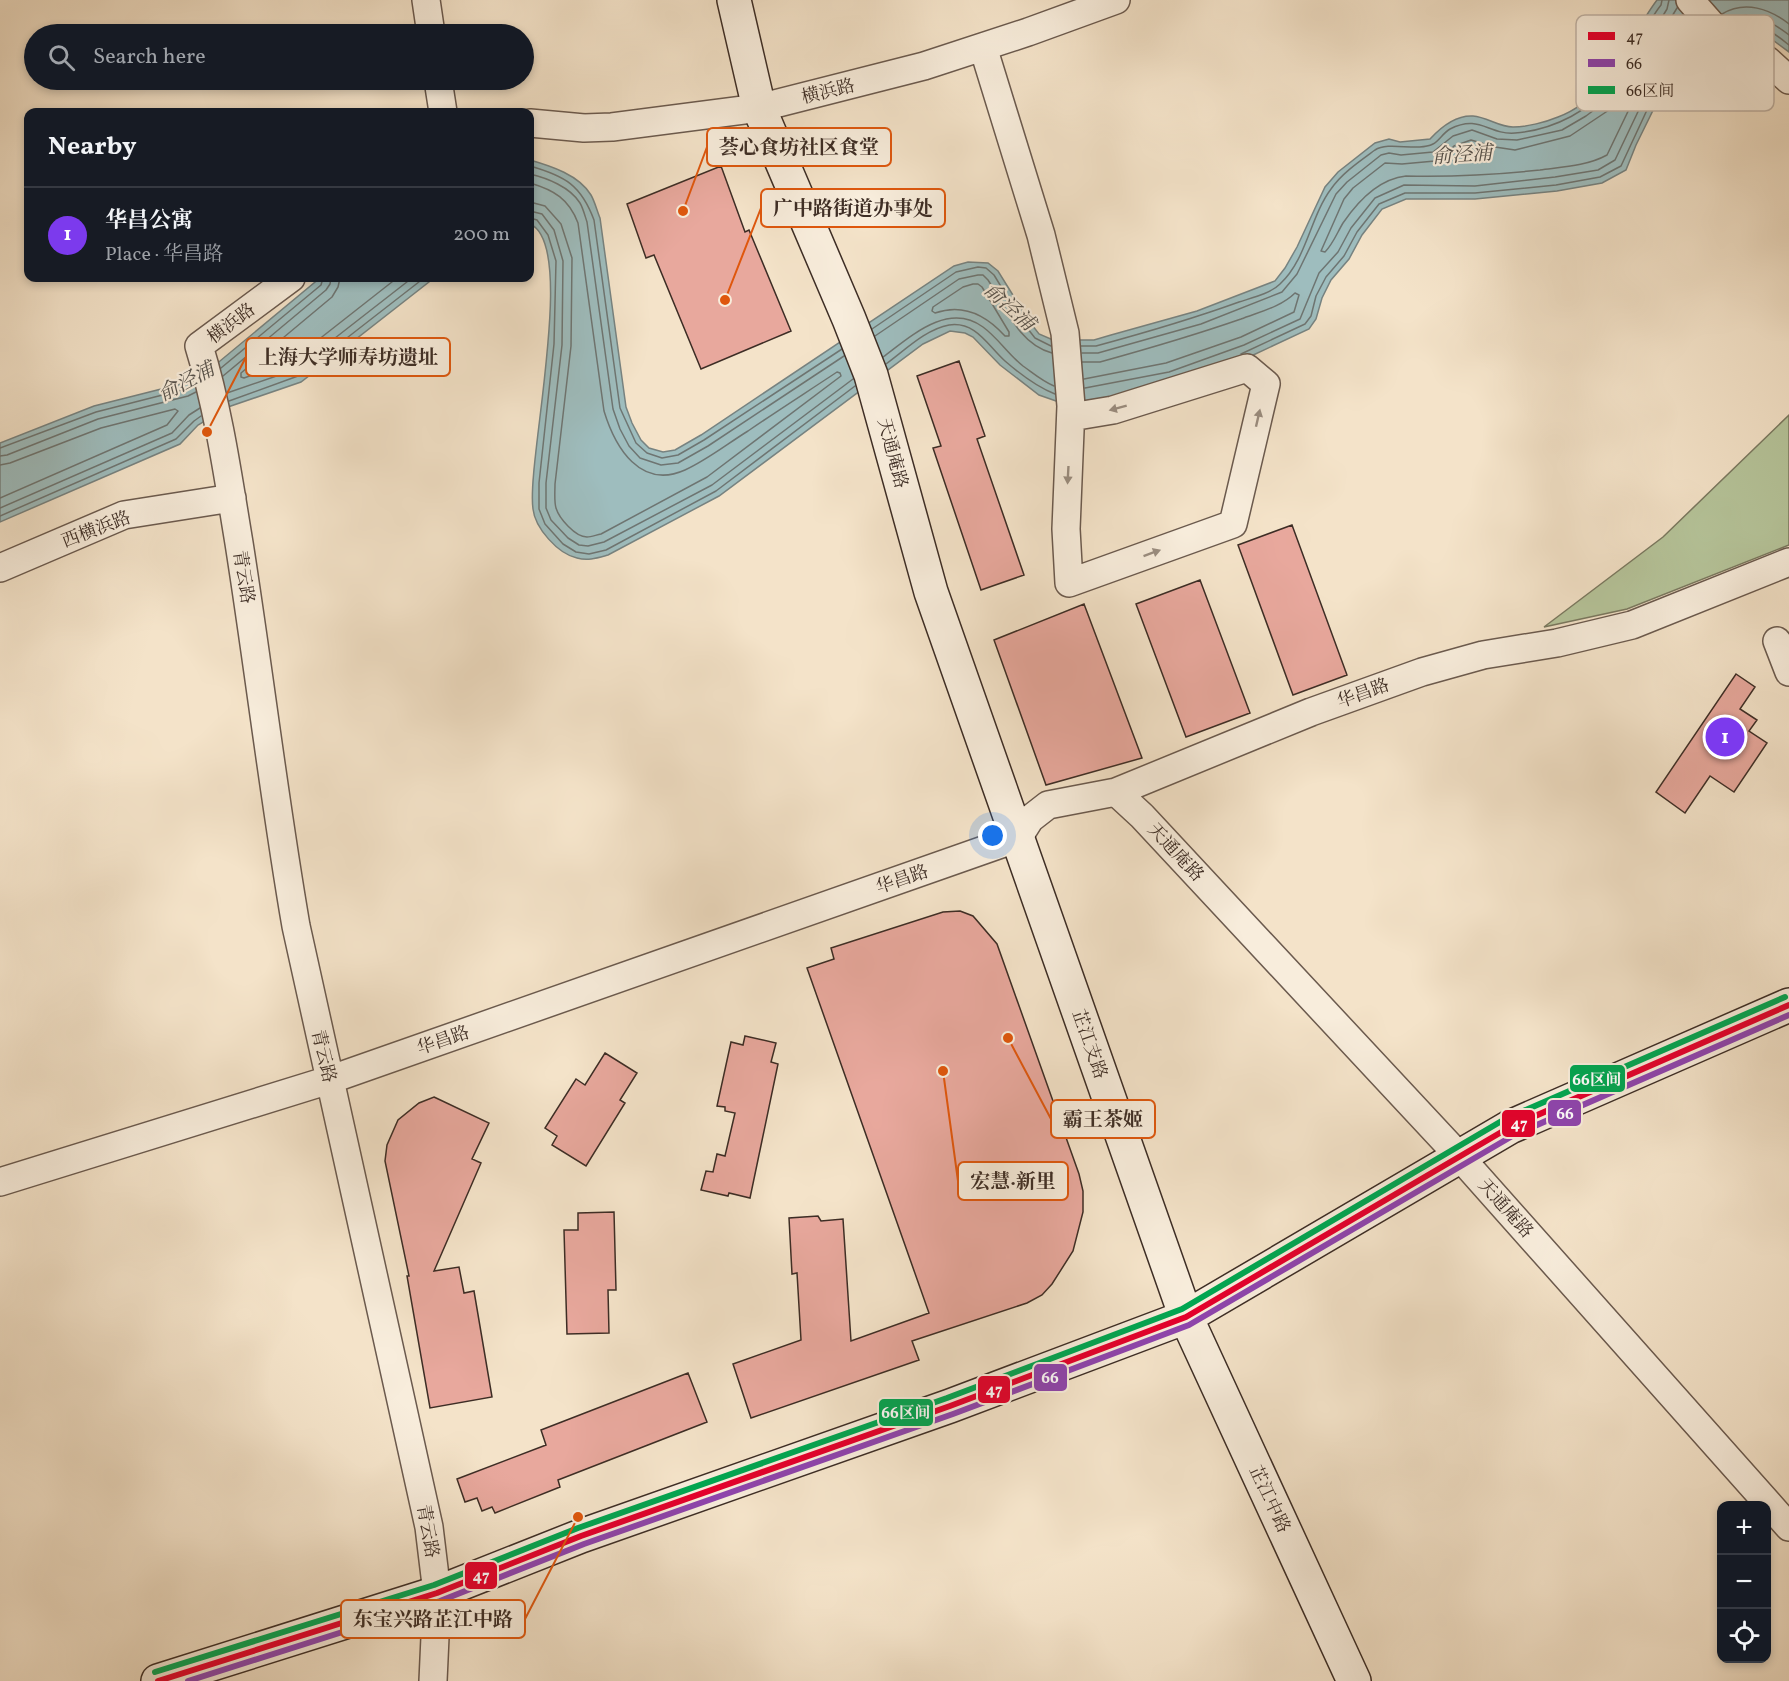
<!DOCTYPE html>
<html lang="en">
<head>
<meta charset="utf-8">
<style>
	:root { --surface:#171b24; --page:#20242c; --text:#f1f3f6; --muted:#9ea1a6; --line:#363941; --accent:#7c3aed }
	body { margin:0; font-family:Vollkorn,"Noto Serif SC",serif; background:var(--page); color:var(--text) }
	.controls { position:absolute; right:18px; bottom:18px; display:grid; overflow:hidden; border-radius:12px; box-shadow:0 3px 9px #0003 }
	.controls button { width:54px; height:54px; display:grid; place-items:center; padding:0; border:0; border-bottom:2px solid var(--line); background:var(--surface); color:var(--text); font:30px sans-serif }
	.you { position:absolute; left:993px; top:836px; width:21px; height:21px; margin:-15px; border:4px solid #fff; border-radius:50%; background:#1a73e8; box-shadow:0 0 0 9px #1a73e833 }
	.badge { display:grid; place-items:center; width:39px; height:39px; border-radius:50%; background:var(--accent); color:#fff; font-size:20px; font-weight:700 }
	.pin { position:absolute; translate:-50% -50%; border:3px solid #fff; box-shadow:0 2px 6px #0006 }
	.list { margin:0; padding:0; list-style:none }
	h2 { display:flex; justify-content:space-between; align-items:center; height:78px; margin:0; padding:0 24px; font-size:26px }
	h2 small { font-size:20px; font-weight:400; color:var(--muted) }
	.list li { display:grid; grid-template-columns:39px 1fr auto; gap:18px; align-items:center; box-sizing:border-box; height:96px; padding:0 24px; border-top:2px solid var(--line) }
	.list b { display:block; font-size:22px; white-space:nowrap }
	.list p { margin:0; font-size:20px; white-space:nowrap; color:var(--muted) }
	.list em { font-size:20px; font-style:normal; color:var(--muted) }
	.icon { flex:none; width:33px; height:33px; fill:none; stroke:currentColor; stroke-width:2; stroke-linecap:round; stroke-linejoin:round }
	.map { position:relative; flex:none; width:1789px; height:1681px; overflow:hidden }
	.search { position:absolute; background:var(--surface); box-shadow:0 3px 9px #0003; left:24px; top:24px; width:510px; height:66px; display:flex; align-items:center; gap:15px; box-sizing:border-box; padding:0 21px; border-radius:33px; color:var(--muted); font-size:22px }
	.panel { position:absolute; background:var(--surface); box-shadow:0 3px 9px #0003; left:24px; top:108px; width:510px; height:174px; border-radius:12px }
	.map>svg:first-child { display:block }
	.green { fill:#b6c59b; stroke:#7a7960; stroke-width:1.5 }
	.water { fill:#9ebdbe; stroke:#778381; stroke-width:1.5 }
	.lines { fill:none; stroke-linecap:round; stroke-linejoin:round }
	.shore { stroke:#6e7572; stroke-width:1.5 }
	.building { fill:#e8a89d; stroke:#3d2d25; stroke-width:1.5 }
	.street-casing { stroke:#6b5a4e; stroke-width:30 }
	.secondary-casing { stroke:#3d2d25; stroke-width:36 }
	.street { stroke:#f8eddc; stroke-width:27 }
	.secondary { stroke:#f8eddc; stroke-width:33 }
	.bus-1-casing { stroke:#f8eddc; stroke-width:10 }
	.bus-2-casing { stroke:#f8eddc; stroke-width:10 }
	.bus-3-casing { stroke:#f8eddc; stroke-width:10 }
	.bus-1 { stroke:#e4002b; stroke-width:6 }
	.bus-2 { stroke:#8e44ad; stroke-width:6 }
	.bus-3 { stroke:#00a651; stroke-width:6 }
	.oneway { fill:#9a8d80 }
	.labels { text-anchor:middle; stroke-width:4.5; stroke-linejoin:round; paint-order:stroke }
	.street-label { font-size:18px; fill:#3d2d25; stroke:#f8eddc }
	.water-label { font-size:20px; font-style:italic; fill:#55514b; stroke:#f8eddc }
	.key { fill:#f8eddc; stroke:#c0b3a5; stroke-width:1.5 }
	.key-label { font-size:16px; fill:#3d2d25 }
	.leader { fill:none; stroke:#df570d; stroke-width:2 }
	.callout-dot { fill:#df570d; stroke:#f8eddc; stroke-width:2 }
	.callout { fill:#f8eddc; stroke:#df570d; stroke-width:2 }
	.callout-label { font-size:20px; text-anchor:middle; font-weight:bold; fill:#3d2d25 }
	.line-badge { stroke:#f8eddc; stroke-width:2 }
	.badge-label { font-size:16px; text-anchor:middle; font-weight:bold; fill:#fff }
</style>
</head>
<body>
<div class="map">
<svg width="1789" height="1681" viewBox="0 0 1789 1681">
	<rect width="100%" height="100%" fill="#f4e3c9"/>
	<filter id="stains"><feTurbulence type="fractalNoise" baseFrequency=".00333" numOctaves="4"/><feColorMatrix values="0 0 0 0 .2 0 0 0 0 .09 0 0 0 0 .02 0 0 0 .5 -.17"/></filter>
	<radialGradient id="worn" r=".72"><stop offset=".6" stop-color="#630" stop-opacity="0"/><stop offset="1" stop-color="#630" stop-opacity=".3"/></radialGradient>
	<path class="green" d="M1789 415V545L1627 609 1544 627 1663 537Z"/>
	<path class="water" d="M1657 0H1789V52L1762 32 1741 29 1716 45 1665 86 1636 145 1626 170 1602 183 1557 191 1475 199H1406L1382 209 1362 235 1349 259 1331 280 1322 298 1316 319 1309 329 1249 357 1092 402 1056 401 1039 395 1000 365 973 337 965 333 950 331 923 344 719 496 608 555C597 558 588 561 577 558 558 554 535 528 533 509 526 462 578 244 530 224V160C551 166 579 175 591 195 595 202 597 211 600 218L626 407 632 423 641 440 649 448 663 452 675 450 701 435 954 266 968 262 988 263 998 271 1029 321 1039 334 1053 340H1094L1111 335 1197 311 1275 281 1285 268 1297 247 1325 187 1338 172 1375 143 1389 139 1400 142 1430 139C1441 127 1457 115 1473 116 1487 117 1499 127 1513 127 1527 127 1546 122 1558 117 1611 97 1626 41 1657 0Z
		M320 278H434L301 382 228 407 198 425 180 444 0 522V443L94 406 185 383 214 366Z"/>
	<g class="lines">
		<path class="shore" d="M1677 8 1628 89 1612 108 1570 136 1515 150 1495 147 1471 140 1454 146 1444 156 1435 161 1402 164 1385 163 1353 188 1344 199 1321 251 1325 252C1333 244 1337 233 1343 223 1358 201 1378 179 1406 176 1453 177 1494 175 1540 170 1562 167 1587 166 1607 155L1646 74 1698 31
			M1722 14C1745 0 1770 9 1789 24
			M1728 21C1749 7 1772 22 1789 35
			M1733 27C1752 14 1775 34 1789 45
			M530 166C565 176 581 185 594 220L620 408 636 443 647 453 662 458 678 455 704 440 842 349
			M530 174C547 178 570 187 580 203 583 208 585 216 587 222L613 409 620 429 629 446 640 458 661 465 678 463 708 446 844 356
			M530 183C554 190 569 199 578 223L604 411C615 447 640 490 685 470 707 460 727 444 748 431 777 411 807 392 837 372L840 373 841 376 707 477 601 534C596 535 591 537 587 537 575 537 559 518 556 508 554 501 555 492 555 484L571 346 572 258 561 224 545 206 530 202
			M530 211 542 214 554 230 563 261 562 345 546 483V508L551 520 568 538 579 545 588 546 604 542 712 485 853 379
			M530 218 537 220 548 235 556 261 554 344 539 483V509L545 524 563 544 576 552 589 554 606 550 716 491 855 386
			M340 278 338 287 332 297 241 373V377L244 378 290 362 397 278
			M973 284H978L982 287 1009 332V336H1005C986 315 963 303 935 313L932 311 933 307 963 287Z
			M872 329 956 272 978 267 986 268 994 275 1024 324 1035 338 1051 346
			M875 336 959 279 978 275H983L988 280C1006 307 1018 344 1052 353
			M1081 346H1096C1144 333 1192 319 1239 302 1251 298 1270 294 1280 284 1307 259 1310 217 1331 189 1342 173 1360 161 1375 150 1389 141 1417 152 1433 144 1439 141 1443 133 1450 129 1480 114 1488 135 1515 133 1554 130 1592 110 1616 79 1633 56 1643 28 1661 5L1662 0
			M1082 353H1098L1201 324 1282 292 1297 274 1336 194 1347 182 1381 155 1389 153 1401 155 1433 152 1453 136 1472 130 1497 139 1517 140 1562 130 1586 116 1606 101 1622 83 1667 9 1669 0
			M1241 354 1305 324 1311 316 1316 296 1326 277 1344 256 1357 232 1379 204 1405 193H1475L1556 185 1600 177 1621 166 1660 82 1709 44
			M883 357C910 337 948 301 983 327 998 338 1008 354 1023 366 1033 373 1042 381 1054 386
			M1082 362H1100C1147 349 1195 335 1241 319 1259 312 1281 307 1295 293L1299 295 1294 312 1241 337 1166 363 1084 379
			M886 364C904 351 926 329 949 325 976 321 988 346 1005 361 1020 374 1037 387 1055 394
			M221 368 321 285 323 278
			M223 376 326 290 330 284 331 278
			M1085 388 1169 372 1244 345 1300 319 1319 273 1338 252 1351 228 1375 198 1404 185 1475 186 1555 177 1598 170 1615 160 1654 78 1704 38
			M227 393 294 370 412 278
			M229 401 298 376 424 278
			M0 448 96 412 186 389 194 385
			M0 456 7 455 98 419 188 396 196 392
			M0 465 10 463 101 428 175 409 178 411 167 425 0 498
			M0 508 172 433 189 415 200 408
			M0 516 176 439 194 421 201 416"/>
	</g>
	<path class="building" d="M721 166 745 232 749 230 791 331 701 369 654 255 646 258 627 204Z
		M959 361 985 436 977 439 1024 575 981 590 933 448 941 446 917 376Z
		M1292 525 1347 675 1293 695 1238 545Z
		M1200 580 1250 713 1186 737 1136 604Z
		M1084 604 1142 758 1046 785 994 640Z
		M1736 674 1755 687 1740 709 1757 720 1749 731 1767 743 1734 792 1710 776 1685 813 1656 792Z
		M960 911 973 916 997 944 1079 1174 1083 1191V1212L1073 1251 1052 1284 1042 1295 1027 1303 912 1341 919 1360 751 1418 733 1364 801 1340 797 1273 792 1274 789 1218 818 1216 821 1221 843 1219 851 1341 929 1313 807 968 834 959 831 948 943 912Z
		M745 1036 776 1043 771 1062 778 1064 750 1198 729 1193 728 1196 701 1190 706 1171 713 1172 717 1154 725 1156 735 1113 725 1111V1107L717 1106 731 1042 743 1045Z
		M605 1053 637 1073 620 1100 625 1103 586 1166 552 1145 557 1136 545 1128 576 1079 585 1085Z
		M434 1097 489 1123 472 1159 481 1163 434 1271 459 1267 464 1293 474 1291 492 1397 430 1408 407 1276H409L385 1161 387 1145 398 1120 419 1103Z
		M614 1212 616 1290H608L609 1333 567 1334 564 1230H578V1213Z
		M688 1373 707 1422 558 1480 560 1487 495 1513 492 1507 482 1511 477 1498 465 1502 457 1479 546 1445 541 1430Z"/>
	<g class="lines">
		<defs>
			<path id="street" d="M426 0 431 34
				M1690 0 1733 49 1767 60 1789 80
				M983 47 1041 235 1065 333 1071 406 1066 529 1069 583 1233 524 1266 384 1247 368 1113 410 1071 417
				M438 80 443 112
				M530 123 584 128 612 127 759 108 924 66 1028 32 1116 0
				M291 278 199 346C219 411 228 477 239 543 259 670 274 799 296 926L429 1527 437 1593 433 1681
				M0 568 124 515 232 498
				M1777 641 1789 672
				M1116 792 1142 816 1459 1156 1789 1527
				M0 1182 329 1080 1018 838 1030 819 1048 805 1116 792 1311 712 1422 672 1483 655 1557 643 1632 625 1789 562"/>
			<path id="secondary" d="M734 0 759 108 849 319 871 375 931 592 1186 1317 1354 1681
				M158 1681 437 1593 581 1536 950 1406 1186 1317 1510 1127 1789 1005"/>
		</defs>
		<use href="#street" class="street-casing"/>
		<use href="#secondary" class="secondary-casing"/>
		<use href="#street" class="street"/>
		<use href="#secondary" class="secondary"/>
		<defs>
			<path id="bus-1" d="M158 1681 437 1593 581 1536 950 1406 1186 1317 1510 1127 1789 1005"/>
			<path id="bus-2" d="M188 1681 440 1601 584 1544 953 1414 1189 1325 1514 1135 1789 1015"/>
			<path id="bus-3" d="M155 1672 434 1585 578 1528 947 1398 1182 1309 1505 1119 1785 997"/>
		</defs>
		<use href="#bus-1" class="bus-1-casing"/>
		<use href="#bus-2" class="bus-2-casing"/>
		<use href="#bus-3" class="bus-3-casing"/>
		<use href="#bus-1" class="bus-1"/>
		<use href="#bus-2" class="bus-2"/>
		<use href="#bus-3" class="bus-3"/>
	</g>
	<defs><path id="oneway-solid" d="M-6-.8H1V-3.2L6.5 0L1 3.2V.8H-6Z" transform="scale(1.5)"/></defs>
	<g class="oneway">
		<use href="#oneway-solid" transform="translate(1118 408) rotate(165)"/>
		<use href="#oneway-solid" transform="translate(1258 418) rotate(-77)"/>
		<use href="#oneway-solid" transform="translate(1068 475) rotate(93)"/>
		<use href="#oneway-solid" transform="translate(1152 553) rotate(-20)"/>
	</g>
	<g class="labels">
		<g class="street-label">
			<text transform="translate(828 91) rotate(-14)" y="6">横浜路</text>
			<text transform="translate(231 323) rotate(-37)" y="6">横浜路</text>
			<text transform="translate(893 453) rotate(75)" y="6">天通庵路</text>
			<text transform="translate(96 529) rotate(-21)" y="6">西横浜路</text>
			<text transform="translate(244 577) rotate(81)" y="6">青云路</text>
			<text transform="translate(1363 693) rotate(-20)" y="6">华昌路</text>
			<text transform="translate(1176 852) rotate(47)" y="6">天通庵路</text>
			<text transform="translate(902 879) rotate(-19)" y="6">华昌路</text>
			<text transform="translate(443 1040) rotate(-19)" y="6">华昌路</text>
			<text transform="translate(1090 1044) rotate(71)" y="6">芷江支路</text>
			<text transform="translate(324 1056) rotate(77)" y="6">青云路</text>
			<text transform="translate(1506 1208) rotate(48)" y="6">天通庵路</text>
			<text transform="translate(1270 1499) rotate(65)" y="6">芷江中路</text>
			<text transform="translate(428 1531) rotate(80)" y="6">青云路</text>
		</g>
		<g class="water-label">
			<text transform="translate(1462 154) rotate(-4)" y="7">俞泾浦</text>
			<text transform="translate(1010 306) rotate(42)" y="7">俞泾浦</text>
			<text transform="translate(186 381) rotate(-28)" y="7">俞泾浦</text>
		</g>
	</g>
	<rect x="1576" y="15" width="198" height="96" rx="9" class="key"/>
	<rect x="1588" y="32" width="27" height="8" fill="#e4002b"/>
	<rect x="1588" y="59" width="27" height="8" fill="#8e44ad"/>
	<rect x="1588" y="86" width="27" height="8" fill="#00a651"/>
	<g class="key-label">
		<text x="1626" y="42">47</text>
		<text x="1626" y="69">66</text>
		<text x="1626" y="96">66区间</text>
	</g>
	<path class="leader" d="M683 211L707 147M725 300L761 208M207 432L246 357M1008 1038L1051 1119M943 1071L958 1181M578 1517L525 1619"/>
	<g class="callout-dot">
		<circle cx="683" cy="211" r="6"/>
		<circle cx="725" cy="300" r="6"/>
		<circle cx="207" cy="432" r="6"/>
		<circle cx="1008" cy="1038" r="6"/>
		<circle cx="943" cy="1071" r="6"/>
		<circle cx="578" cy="1517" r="6"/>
	</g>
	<g class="callout">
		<rect x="707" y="128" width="184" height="38" rx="6"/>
		<rect x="761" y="189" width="184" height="38" rx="6"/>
		<rect x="246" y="338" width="204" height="38" rx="6"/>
		<rect x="1051" y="1100" width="104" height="38" rx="6"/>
		<rect x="958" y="1162" width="110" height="38" rx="6"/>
		<rect x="341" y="1600" width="184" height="38" rx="6"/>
	</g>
	<g class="callout-label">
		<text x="799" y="154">荟心食坊社区食堂</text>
		<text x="853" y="215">广中路街道办事处</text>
		<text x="348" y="364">上海大学师寿坊遗址</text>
		<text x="1103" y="1126">霸王茶姬</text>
		<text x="1013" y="1188">宏慧·新里</text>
		<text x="433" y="1626">东宝兴路芷江中路</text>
	</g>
	<g class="line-badge">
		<rect x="1569" y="1064" width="57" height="29" rx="6" fill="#00a651"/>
		<rect x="1547" y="1099" width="35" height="28" rx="6" fill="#8e44ad"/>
		<rect x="1501" y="1109" width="35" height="29" rx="6" fill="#e4002b"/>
		<rect x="1033" y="1363" width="35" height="29" rx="6" fill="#8e44ad"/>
		<rect x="977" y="1375" width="34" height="29" rx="6" fill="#e4002b"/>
		<rect x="878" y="1398" width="56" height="29" rx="6" fill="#00a651"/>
		<rect x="464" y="1561" width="34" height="29" rx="6" fill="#e4002b"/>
	</g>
	<g class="badge-label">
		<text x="1597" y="1085">66区间</text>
		<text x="1565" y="1119">66</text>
		<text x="1519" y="1129">47</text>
		<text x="1050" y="1383">66</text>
		<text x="994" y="1395">47</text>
		<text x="906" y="1418">66区间</text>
		<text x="481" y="1581">47</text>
	</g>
	<rect width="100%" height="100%" filter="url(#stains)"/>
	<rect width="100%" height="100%" fill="url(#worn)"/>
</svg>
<div class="controls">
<button>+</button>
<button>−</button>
<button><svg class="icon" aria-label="locate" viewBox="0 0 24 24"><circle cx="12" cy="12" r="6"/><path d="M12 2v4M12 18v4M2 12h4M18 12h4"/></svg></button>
</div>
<div class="you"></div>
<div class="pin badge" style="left:1725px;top:737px">1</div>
<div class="search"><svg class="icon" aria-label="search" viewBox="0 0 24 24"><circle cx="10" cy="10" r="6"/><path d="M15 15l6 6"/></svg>Search here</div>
<section class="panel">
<h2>Nearby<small></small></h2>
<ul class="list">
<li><span class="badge">1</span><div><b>华昌公寓</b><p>Place · 华昌路</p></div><em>200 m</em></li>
</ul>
</section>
</div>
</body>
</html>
